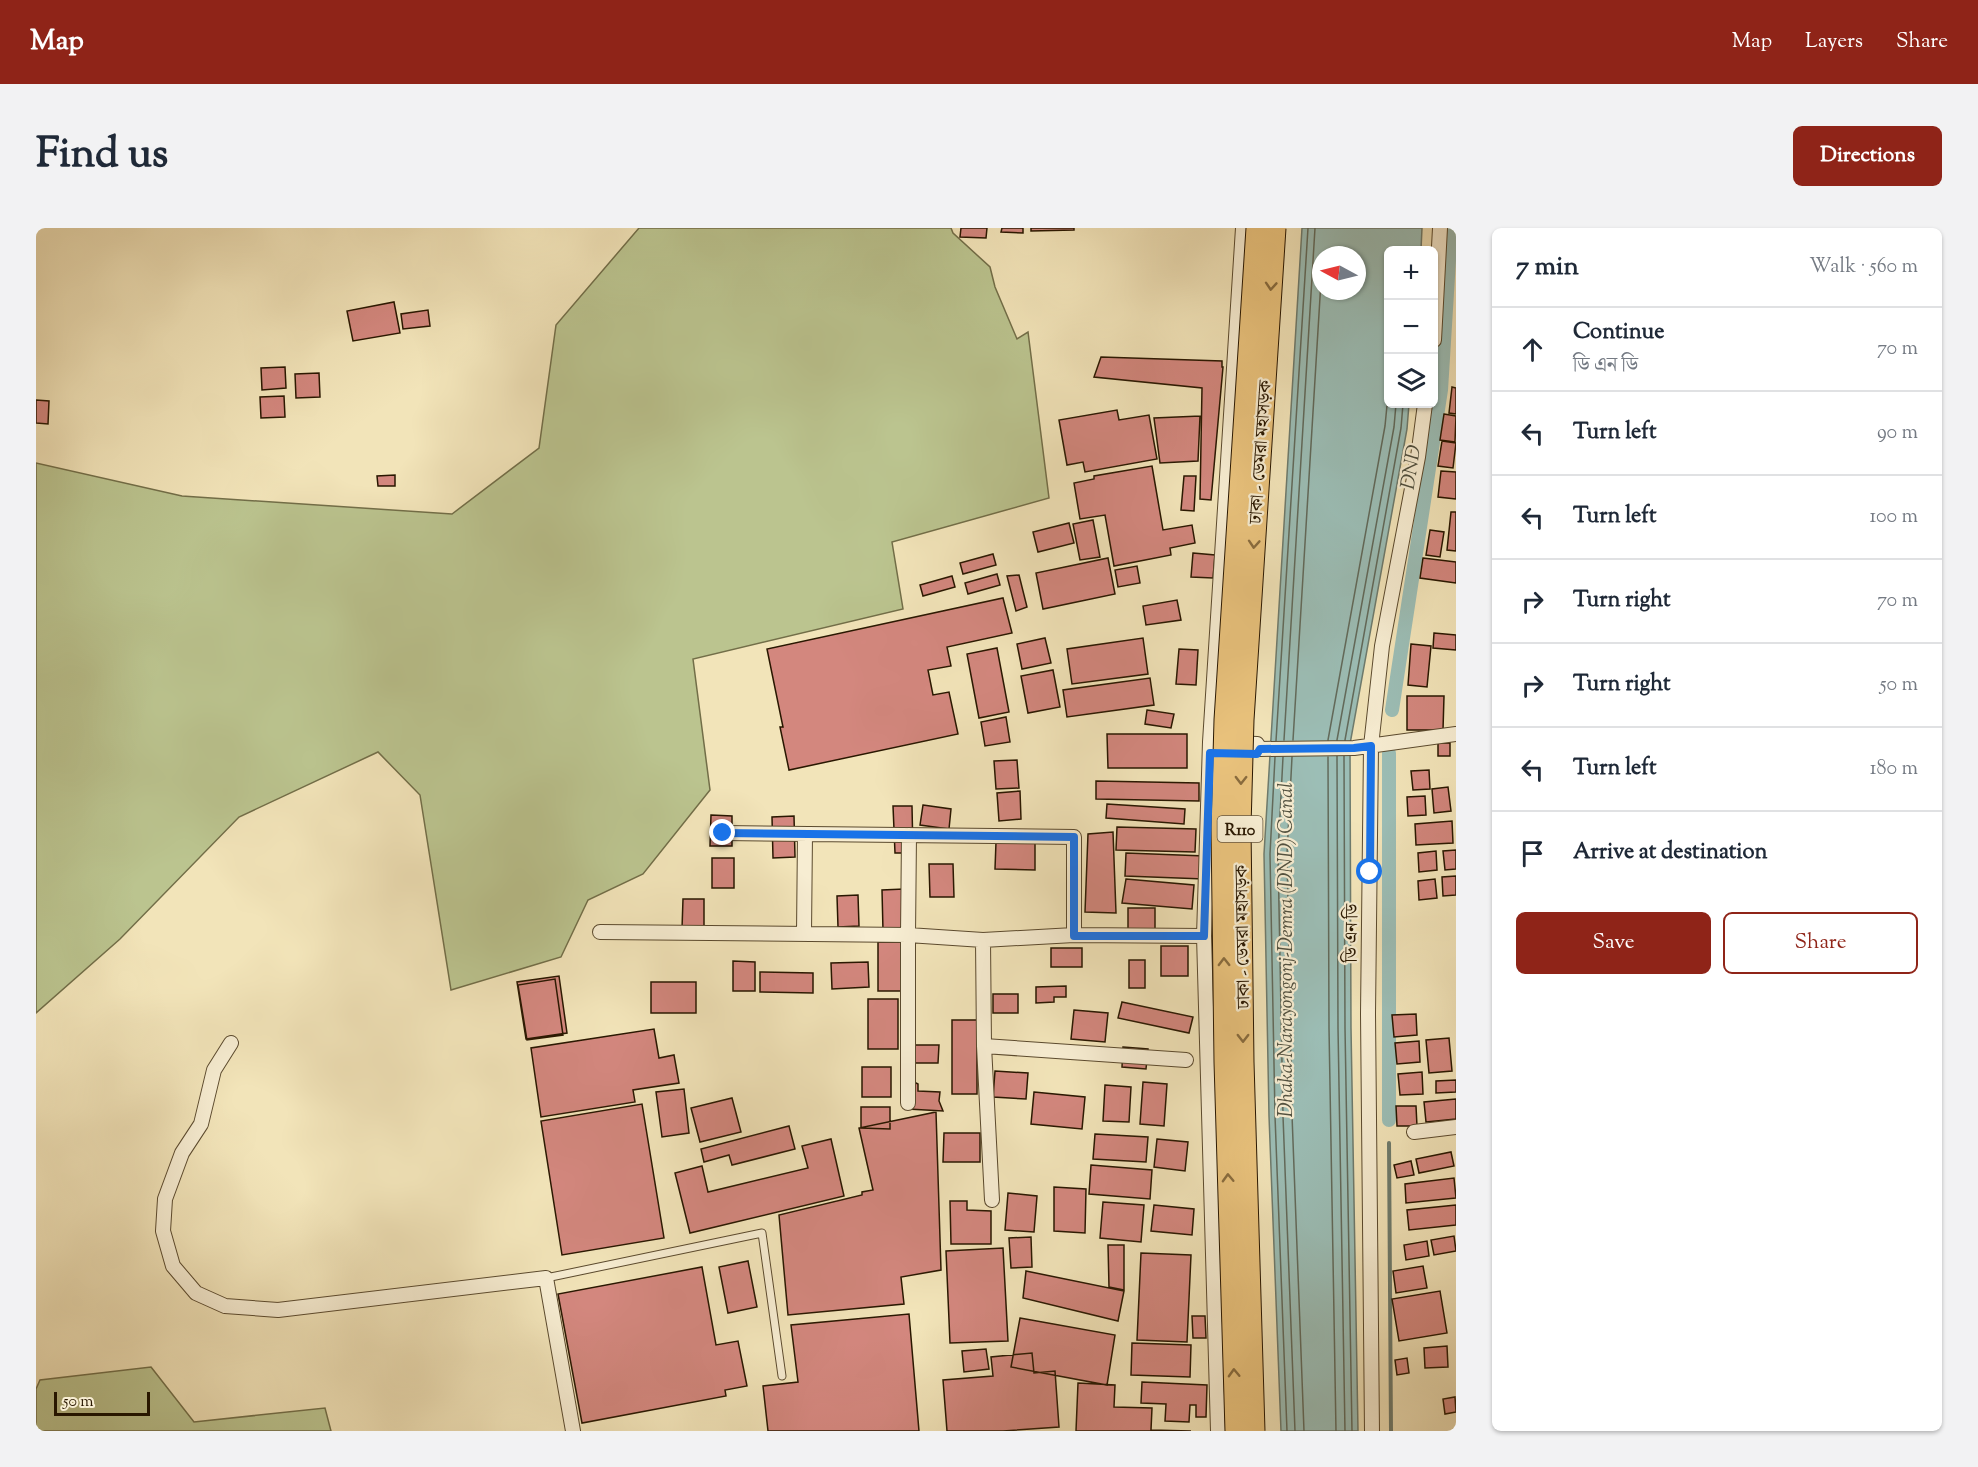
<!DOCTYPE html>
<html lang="en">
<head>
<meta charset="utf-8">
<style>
	:root { --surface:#fff; --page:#f2f2f3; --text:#1f2937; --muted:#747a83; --line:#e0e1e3; --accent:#8f2418 }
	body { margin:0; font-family:"Sorts Mill Goudy","Noto Serif Bengali",serif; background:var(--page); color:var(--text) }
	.controls { position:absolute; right:18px; top:18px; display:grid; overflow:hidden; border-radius:9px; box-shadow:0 2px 4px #0004 }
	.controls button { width:54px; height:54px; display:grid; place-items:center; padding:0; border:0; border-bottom:2px solid var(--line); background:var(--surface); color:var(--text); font:30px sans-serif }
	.compass { position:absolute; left:1276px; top:18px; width:54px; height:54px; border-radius:50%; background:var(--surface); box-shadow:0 2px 4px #0004; rotate:277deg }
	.scale { position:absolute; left:18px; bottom:15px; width:96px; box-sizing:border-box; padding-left:6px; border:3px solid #291700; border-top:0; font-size:16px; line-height:21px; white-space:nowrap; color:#291700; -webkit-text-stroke:4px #f7edd2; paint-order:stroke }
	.stop { position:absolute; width:18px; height:18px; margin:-14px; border:4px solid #1a73e8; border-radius:50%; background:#fff }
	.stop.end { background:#1a73e8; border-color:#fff; box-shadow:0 2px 6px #0008 }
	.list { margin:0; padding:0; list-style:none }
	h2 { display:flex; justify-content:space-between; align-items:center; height:78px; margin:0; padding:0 24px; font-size:26px }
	h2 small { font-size:20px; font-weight:400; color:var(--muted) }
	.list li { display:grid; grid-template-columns:39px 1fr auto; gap:18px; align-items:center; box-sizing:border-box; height:84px; padding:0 24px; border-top:2px solid var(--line) }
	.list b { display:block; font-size:22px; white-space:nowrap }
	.list p { margin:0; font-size:20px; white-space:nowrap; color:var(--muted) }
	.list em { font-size:20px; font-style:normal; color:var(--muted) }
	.actions { display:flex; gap:12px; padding:18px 24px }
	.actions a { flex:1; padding:14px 0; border:2px solid var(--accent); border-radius:9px; text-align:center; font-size:21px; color:var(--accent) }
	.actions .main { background:var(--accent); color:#fff }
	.icon { flex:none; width:33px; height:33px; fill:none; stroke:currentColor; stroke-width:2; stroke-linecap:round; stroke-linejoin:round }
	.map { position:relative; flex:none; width:1420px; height:1203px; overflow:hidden; border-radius:9px }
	header { display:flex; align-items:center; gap:36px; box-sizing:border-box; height:84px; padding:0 30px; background:var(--accent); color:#fff }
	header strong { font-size:28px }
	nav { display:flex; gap:33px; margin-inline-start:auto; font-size:21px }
	.intro { display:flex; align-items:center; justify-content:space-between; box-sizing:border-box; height:144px; padding:0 36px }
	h1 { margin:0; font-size:42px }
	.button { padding:15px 27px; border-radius:9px; background:var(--accent); color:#fff; font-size:21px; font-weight:700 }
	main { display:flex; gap:36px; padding:0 36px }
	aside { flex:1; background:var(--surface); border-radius:9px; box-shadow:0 2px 4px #0004 }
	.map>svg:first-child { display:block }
	.green { fill:#bbc48f; stroke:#726e48; stroke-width:1.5 }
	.water { fill:#9cbeb6; stroke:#6e7b6d; stroke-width:1.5; fill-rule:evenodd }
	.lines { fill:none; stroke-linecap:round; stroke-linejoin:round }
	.shore { stroke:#626a5b; stroke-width:1.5 }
	.stream { stroke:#6e7b6d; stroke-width:4 }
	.canal { stroke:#9cbeb6; stroke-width:14 }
	.building { fill:#d3877e; stroke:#291700; stroke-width:1.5 }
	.service-casing { stroke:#5b4a2e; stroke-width:9 }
	.minor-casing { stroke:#5b4a2e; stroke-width:16 }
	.service { stroke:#f7edd2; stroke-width:7 }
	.minor { stroke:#f7edd2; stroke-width:14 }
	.primary-bridge-casing { stroke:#291700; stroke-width:23; stroke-linecap:butt }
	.primary-bridge { stroke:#e9c27c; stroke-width:21 }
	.oneway { stroke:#896c3e }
	.route { stroke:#1a73e8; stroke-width:8 }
	.labels { text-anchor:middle; stroke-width:4.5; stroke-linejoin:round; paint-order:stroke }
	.shield { fill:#f7edd2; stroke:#67573f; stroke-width:1.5 }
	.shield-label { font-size:16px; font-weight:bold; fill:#291700 }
	.street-label { font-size:18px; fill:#291700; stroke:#f7edd2 }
	.water-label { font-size:20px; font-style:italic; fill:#515140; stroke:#f7edd2 }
</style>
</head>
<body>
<header>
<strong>Map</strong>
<nav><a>Map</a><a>Layers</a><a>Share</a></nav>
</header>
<div class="intro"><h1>Find us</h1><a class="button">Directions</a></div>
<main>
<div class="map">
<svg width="1420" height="1203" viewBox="0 0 1420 1203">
	<rect width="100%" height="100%" fill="#f2e4b9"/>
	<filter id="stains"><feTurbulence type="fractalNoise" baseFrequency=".00333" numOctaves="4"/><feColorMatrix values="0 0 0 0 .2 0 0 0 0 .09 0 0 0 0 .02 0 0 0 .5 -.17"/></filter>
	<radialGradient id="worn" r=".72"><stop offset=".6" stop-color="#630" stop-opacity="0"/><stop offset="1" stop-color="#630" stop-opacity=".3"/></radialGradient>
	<path class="green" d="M603 0H915L917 5 954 39 959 59 981 111 992 104 1013 270 856 314 867 381 657 431 674 562 607 646 552 672 525 729 415 762 384 567 342 524 203 589 84 711 0 785V235L146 268 416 286 503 220 520 97Z
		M115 1139 158 1194 289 1180 295 1203H0V1161L4 1152Z"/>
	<path class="water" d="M1266 0H1386L1385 22H1352V176H1373L1371 201 1314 516 1315 800 1322 1203H1245L1233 888 1228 626ZM1285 27H1321V63H1285Z"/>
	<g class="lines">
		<path class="shore" d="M1248 512 1279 0
			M1257 512 1285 53
			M1292 512 1349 198 1352 167
			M1301 512 1358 199 1360 176
			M1309 512 1365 200 1367 176
			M1240 513 1272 0
			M1301 528 1302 800 1309 1203
			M1308 528 1309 800 1316 1203
			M1239 529 1234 626 1239 888 1251 1203
			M1247 529 1242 626 1247 888 1259 1203
			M1256 529 1251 626 1256 887 1268 1203
			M1292 529 1293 800 1300 1203"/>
		<path class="stream" d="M1353 915 1355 1203"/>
		<path class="canal" d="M1356 482 1405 162 1415 0
			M1353 892V525"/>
	</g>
	<path class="building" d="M925 0H951L950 10 924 9Z
		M966 0H987V5L965 4Z
		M995 0H1038V2L995 3Z
		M358 74 364 105 317 113 311 83Z
		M392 82 394 98 367 101 365 86Z
		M1065 129 1186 133V139H1187L1175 272 1164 271 1166 160 1058 149Z
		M249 139 250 160 226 162 225 140Z
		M283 145 284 169 260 170 259 146Z
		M1416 159 1420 160V186L1413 185Z
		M248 168 249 189 225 190 224 169Z
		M0 172 13 173 12 196 0 195Z
		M1081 182 1083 192 1113 187 1121 231 1049 244 1047 234 1031 237 1023 192Z
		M1408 186 1420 188 1419 214 1404 212Z
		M1164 188 1162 233 1124 235 1118 190Z
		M1406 213 1420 215 1417 240 1402 238Z
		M1116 238 1127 302 1156 297 1159 315 1134 320 1135 327 1078 338 1069 287 1044 291 1038 255 1058 251V248Z
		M1405 243 1420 244V271L1402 269Z
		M359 247V258H342L341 248Z
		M1148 248H1160L1158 283 1145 282Z
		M1415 284H1420V323L1411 322Z
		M1057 292 1064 329 1044 332 1037 296Z
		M1033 295 1038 315 1002 324 997 304Z
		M1394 302 1408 304 1404 329 1390 327Z
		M1157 325 1179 327 1177 350 1155 349Z
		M957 326 960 337 927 346 924 335Z
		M1072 330 1079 366 1007 381 1000 345Z
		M1387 330 1420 334V355L1384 350Z
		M1101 338 1104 355 1082 359 1079 342Z
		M961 346 964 357 932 366 929 355Z
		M983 347 991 379 980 383 971 348Z
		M916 348 919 359 887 368 884 357Z
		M967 370 976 405 911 419 915 438 892 442 897 467 913 464 922 506 753 542 744 499H747L731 421Z
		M1141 372 1145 392 1110 397 1107 378Z
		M1398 405 1420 407V422L1397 420Z
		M1009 410 1015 435 986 441 981 416Z
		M1107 410 1112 446 1036 456 1031 421Z
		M1375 416 1395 418 1391 459 1372 457Z
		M961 420 973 484 943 490 931 426Z
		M1143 421 1162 422 1160 457 1140 456Z
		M1017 442 1024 479 992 485 985 448Z
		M1114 450 1118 477 1031 489 1027 462Z
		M1371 468H1408L1407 502H1371Z
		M1111 482 1138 486 1135 500 1109 496Z
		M970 489 974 514 949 518 945 494Z
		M1071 506H1151V540H1072Z
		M1402 515H1414V528H1402Z
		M981 532 983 560 960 561 958 533Z
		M1393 542 1394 561 1377 562 1375 543Z
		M1060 553 1163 555V573L1060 571Z
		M1412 559 1415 583 1398 585 1396 561Z
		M984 563 985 591 963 593 961 565Z
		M1389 568 1390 587 1372 588 1371 569Z
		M1071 576 1149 581 1148 596 1070 590Z
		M887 577 915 581 913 601 884 597Z
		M857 578H876L877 625H859Z
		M675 587 696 588V618H674Z
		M758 588 759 629 737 630 736 589Z
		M1416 593 1417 615 1380 617 1379 596Z
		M1081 599 1160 601 1159 624 1080 622Z
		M1077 604 1080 685 1049 684 1052 606Z
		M999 613V642L959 641 960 614Z
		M1420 622V641L1409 642 1407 623Z
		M1400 623 1401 642 1383 644 1382 625Z
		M1090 625 1169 628 1168 651 1089 648Z
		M676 630H698V660H676Z
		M893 636H917L918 669H894Z
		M1420 648V667L1407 668 1406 649Z
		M1090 651 1158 657 1156 681 1086 675Z
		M1399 651 1401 670 1383 672 1382 653Z
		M868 661 870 702 847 703 846 662Z
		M822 667 823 698 802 699 801 668Z
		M647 671H668V701H646Z
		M1092 680H1119V702H1092Z
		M842 714H872V763H842Z
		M1125 718H1152V748H1125Z
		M1015 720H1046V739H1015Z
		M1093 732H1109V760H1093Z
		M697 733 719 734V763H697Z
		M832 734 833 759 796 761 795 735Z
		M724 744 777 745V765L724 764Z
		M523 748 531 805 490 811 481 754Z
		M519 751 527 807 491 812 482 757Z
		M615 754H660V785H615Z
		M1030 758V769H1018V774L1000 775V759Z
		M957 766H982V785H957Z
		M832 771H862V821H832Z
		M1086 774 1157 789 1153 805 1082 790Z
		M1038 782 1072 785 1069 814 1035 811Z
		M1380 786 1381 807 1358 809 1356 787Z
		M916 792H941V866H916Z
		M618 801 623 830 638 827 643 855 597 862 599 874 505 889 495 820Z
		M1413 810 1416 843 1393 845 1390 812Z
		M1383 813 1384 834 1361 836 1359 815Z
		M879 817H903L902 835H879Z
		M1087 819 1112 821 1110 841 1086 839Z
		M826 839H855V869H826Z
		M959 843 992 845 990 871 957 869Z
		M1386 844 1387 866 1364 867 1362 846Z
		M1420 852V864L1400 865V853Z
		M876 853 882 856V863L904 864 903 873 907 883 872 881Z
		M1107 854 1131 856 1128 898 1104 896Z
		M1069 857 1095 859 1093 894 1067 893Z
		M648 861 653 905 626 909 620 864Z
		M998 864 1049 869 1046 901 995 896Z
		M696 870 705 904 664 914 655 880Z
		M1420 871V891L1390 894 1388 874Z
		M606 876 628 1010 526 1027 505 893Z
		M1360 878H1380L1381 898H1361Z
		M825 879H854V901L825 900Z
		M900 884 905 1042 865 1049 868 1076 752 1087 743 987 826 967V964L837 962 823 900Z
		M753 898 759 921 696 937 693 927 668 934 665 921Z
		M908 905H944V934H907Z
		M1059 906 1112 909 1110 934 1057 931Z
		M795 911 808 968 654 1005 639 945 666 938 672 964 772 940 766 918Z
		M1121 911 1152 914 1149 943 1118 939Z
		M1415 924 1418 938 1383 945 1380 931Z
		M1375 933 1378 947 1361 950 1358 937Z
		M1055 937 1116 942 1114 971 1053 966Z
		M1418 950 1420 970 1370 975 1369 956Z
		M1018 959 1050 961 1049 1005 1018 1003Z
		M972 965 1001 968 998 1004 969 1002Z
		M914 973H931V982L955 983V1016H915Z
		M1067 974 1108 977 1105 1014 1064 1010Z
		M1118 977 1158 981 1156 1007 1115 1003Z
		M1420 977V997L1373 1002 1371 982Z
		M1418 1008 1420 1023 1398 1027 1395 1012Z
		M995 1009 996 1039 975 1040 973 1010Z
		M1391 1013 1393 1028 1370 1032 1368 1017Z
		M1072 1017H1088V1062L1073 1059Z
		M967 1020 972 1113 914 1115 910 1023Z
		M1105 1025 1155 1027 1151 1114 1101 1112Z
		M712 1033 721 1079 692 1085 683 1039Z
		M1387 1038 1391 1060 1360 1065 1357 1043Z
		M666 1039 680 1117 702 1113 711 1158 689 1162 690 1168 546 1195 522 1066Z
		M990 1043 1088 1063 1082 1093 987 1070Z
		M1404 1063 1411 1105 1363 1113 1356 1071Z
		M873 1086 883 1203H732L727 1158 762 1154 755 1097Z
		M1156 1088H1169L1170 1110H1157Z
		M984 1090 1079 1107 1071 1157 975 1139Z
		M1096 1115 1155 1117 1154 1149 1095 1147Z
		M1411 1118 1412 1139 1389 1140 1388 1120Z
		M950 1121 953 1141 928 1144 926 1123Z
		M996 1125 998 1145 1019 1143 1023 1199 967 1203H911L907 1152 957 1148 955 1129Z
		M1371 1130 1373 1145 1361 1147 1359 1132Z
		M1106 1154 1171 1157 1170 1189H1160V1177H1154L1153 1194 1129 1193 1130 1176 1105 1175Z
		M1042 1155 1079 1157 1078 1179 1116 1180 1115 1202 1155 1203H1040Z
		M1419 1169 1420 1184 1409 1186 1407 1171Z"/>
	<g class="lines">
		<defs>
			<path id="service" d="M510 1050 726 1005 746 1148"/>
			<path id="minor" d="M1398 112 1404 0
				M1198 515 1221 516 1224 521 1318 520 1420 506
				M687 605 1038 609V707
				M564 704 872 707 873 607
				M768 705 769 606
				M947 712 948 818 956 972
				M195 815 178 842 165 896 146 925 129 971 127 1003 137 1038 160 1065 189 1078 242 1082 510 1050 537 1203
				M948 818 1150 832
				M872 875V707L947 712 1038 707 1168 708
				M1378 904 1420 899
				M1182 1203 1168 708 1174 514 1207 0
				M1336 1203 1332 786 1335 518 1346 418 1382 229 1389 176"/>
		</defs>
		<use href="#service" class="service-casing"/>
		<use href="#minor" class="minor-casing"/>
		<use href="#service" class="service"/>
		<use href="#minor" class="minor"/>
		<defs>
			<path id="primary-bridge" d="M1200 1203 1189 834 1186 599 1189 492 1221 0
				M1218 1203 1207 834 1204 599 1207 492 1239 0"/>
		</defs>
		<use href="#primary-bridge" class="primary-bridge-casing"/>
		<use href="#primary-bridge" class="primary-bridge"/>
	</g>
	<defs><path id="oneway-chevron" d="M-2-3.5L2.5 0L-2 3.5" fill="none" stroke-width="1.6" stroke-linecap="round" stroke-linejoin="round" transform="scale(1.5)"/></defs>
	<g class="oneway">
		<use href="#oneway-chevron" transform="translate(1235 58) rotate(94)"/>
		<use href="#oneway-chevron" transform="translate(1218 316) rotate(94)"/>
		<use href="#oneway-chevron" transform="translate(1205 552) rotate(91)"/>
		<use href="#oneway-chevron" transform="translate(1188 734) rotate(-91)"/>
		<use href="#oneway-chevron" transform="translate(1207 810) rotate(90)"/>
		<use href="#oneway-chevron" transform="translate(1192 950) rotate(-92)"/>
		<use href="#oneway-chevron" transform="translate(1198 1145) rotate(-92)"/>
	</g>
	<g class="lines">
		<path class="route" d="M687 605 1038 609V708H1168L1174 525 1221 526 1224 521 1318 520 1335 518 1334 644"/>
	</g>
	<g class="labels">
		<rect class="shield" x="1181.5" y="588" width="45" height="26" rx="4.5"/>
		<g class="shield-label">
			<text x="1204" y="607">R110</text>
		</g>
		<g class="street-label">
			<text transform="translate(1224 224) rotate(-86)" y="6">ঢাকা - ডেমরা মহাসড়ক</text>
			<text transform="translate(1315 705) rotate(-89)" y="6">ডি এন ডি</text>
			<text transform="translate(1206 709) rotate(-91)" y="6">ঢাকা - ডেমরা মহাসড়ক</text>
		</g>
		<g class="water-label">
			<text transform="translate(1374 239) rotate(-81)" y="7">DND</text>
			<text transform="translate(1249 722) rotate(-90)" y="7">Dhaka-Narayongonj-Demra (DND) Canal</text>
		</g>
	</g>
	<rect width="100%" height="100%" filter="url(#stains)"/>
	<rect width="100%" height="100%" fill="url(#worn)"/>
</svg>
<div class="controls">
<button>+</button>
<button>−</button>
<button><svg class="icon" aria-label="layers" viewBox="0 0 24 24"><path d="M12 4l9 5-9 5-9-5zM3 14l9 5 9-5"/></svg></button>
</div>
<svg class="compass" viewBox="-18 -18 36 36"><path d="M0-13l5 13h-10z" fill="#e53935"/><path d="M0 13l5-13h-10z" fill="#747a83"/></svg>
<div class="scale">50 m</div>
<div class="stop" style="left:1334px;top:644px"></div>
<div class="stop end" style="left:687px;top:605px"></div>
</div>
<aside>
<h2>7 min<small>Walk · 560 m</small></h2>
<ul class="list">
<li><svg class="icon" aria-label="ahead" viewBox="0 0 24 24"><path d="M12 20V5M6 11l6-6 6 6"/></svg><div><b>Continue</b><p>ডি এন ডি</p></div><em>70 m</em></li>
<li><svg class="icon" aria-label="left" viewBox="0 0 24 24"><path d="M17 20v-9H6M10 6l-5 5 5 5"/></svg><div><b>Turn left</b></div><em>90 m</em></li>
<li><svg class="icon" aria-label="left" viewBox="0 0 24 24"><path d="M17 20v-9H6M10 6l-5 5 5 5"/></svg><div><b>Turn left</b></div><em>100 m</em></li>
<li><svg class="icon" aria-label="right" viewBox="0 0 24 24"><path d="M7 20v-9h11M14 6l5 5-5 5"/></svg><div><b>Turn right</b></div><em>70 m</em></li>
<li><svg class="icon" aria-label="right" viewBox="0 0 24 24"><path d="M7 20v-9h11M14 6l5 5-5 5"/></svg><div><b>Turn right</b></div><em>50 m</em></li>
<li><svg class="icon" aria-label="left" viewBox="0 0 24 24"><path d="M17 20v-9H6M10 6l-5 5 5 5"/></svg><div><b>Turn left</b></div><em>180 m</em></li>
<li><svg class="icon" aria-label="arrive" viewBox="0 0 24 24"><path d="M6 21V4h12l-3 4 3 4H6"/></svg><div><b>Arrive at destination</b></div></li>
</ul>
<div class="actions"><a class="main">Save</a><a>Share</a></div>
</aside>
</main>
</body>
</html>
